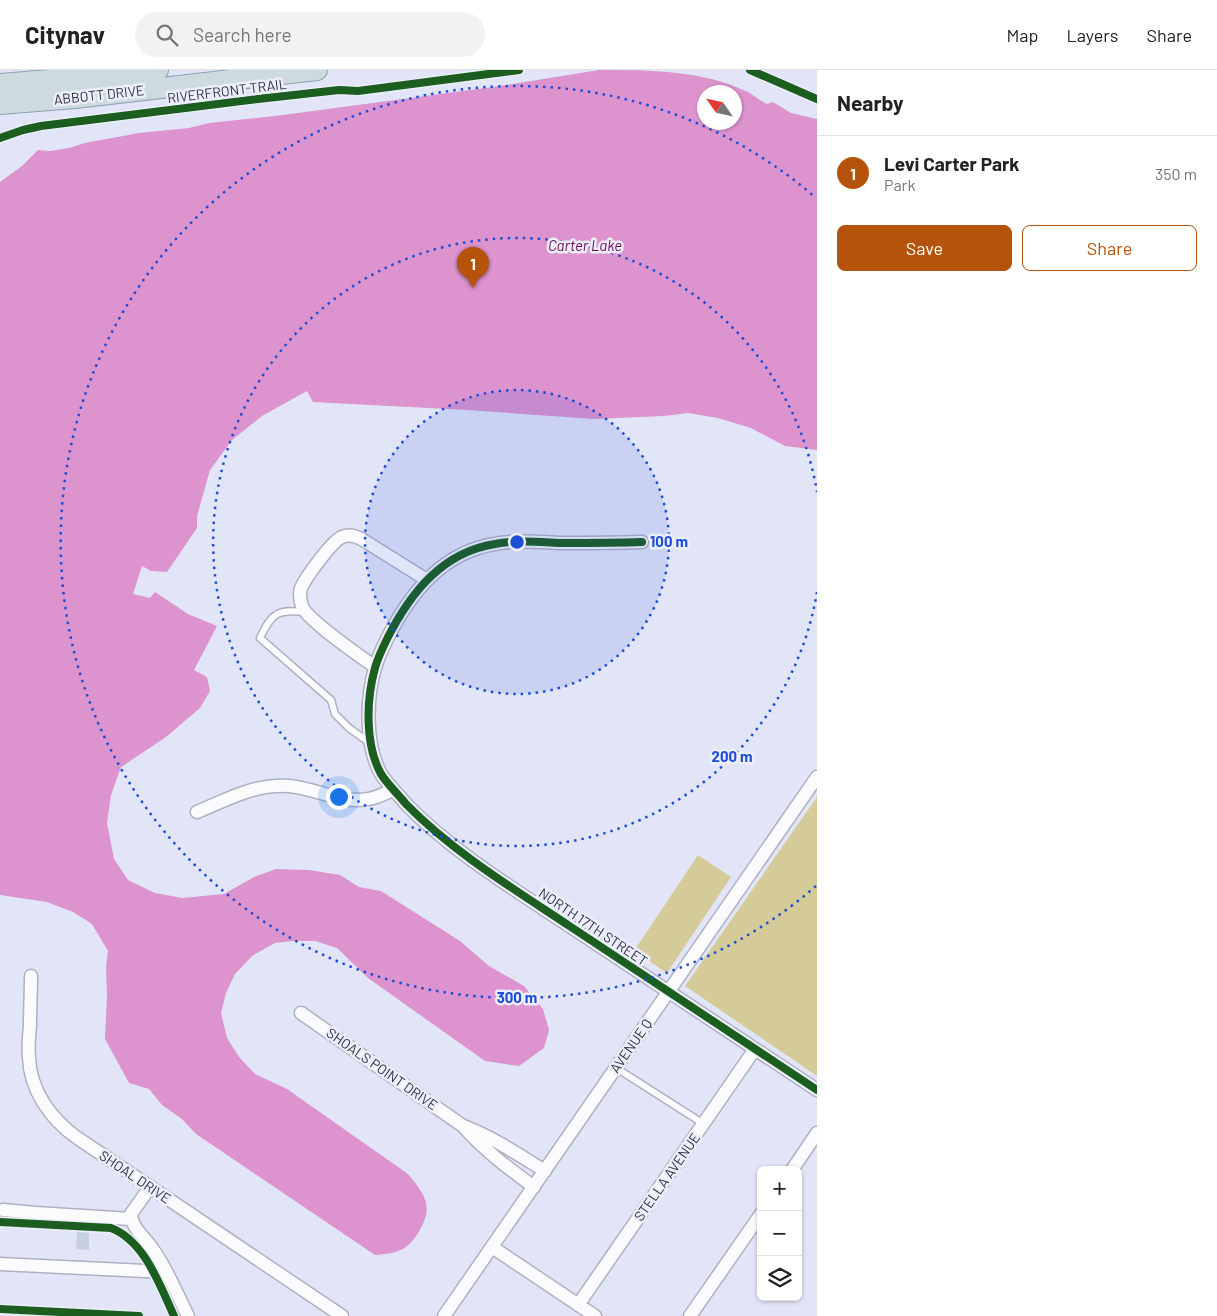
<!DOCTYPE html>
<html lang="en">
<head>
<meta charset="utf-8">
<style>
	:root { --surface:#fff; --page:#f2f2f2; --text:#222; --muted:#767676; --line:#e0e0e0; --accent:#b45309 }
	body { margin:0; font-family:Barlow,sans-serif; background:var(--page); color:var(--text) }
	.controls { position:absolute; right:15px; bottom:15px; display:grid; overflow:hidden; border-radius:8px; box-shadow:0 1px 4px #0004 }
	.controls button { width:45px; height:45px; display:grid; place-items:center; padding:0; border:0; border-bottom:1px solid var(--line); background:var(--surface); color:var(--text); font:25px sans-serif }
	.compass { position:absolute; left:697px; top:15px; width:45px; height:45px; border-radius:50%; background:var(--surface); box-shadow:0 1px 4px #0004; rotate:304deg }
	.you { position:absolute; left:338px; top:726px; width:18px; height:18px; margin:-12px; border:4px solid #fff; border-radius:50%; background:#1a73e8; box-shadow:0 0 0 8px #1a73e833 }
	.badge { display:grid; place-items:center; width:32px; height:32px; border-radius:50%; background:var(--accent); color:#fff; font-size:16px; font-weight:700 }
	.pin { position:absolute; translate:-50% -41px; filter:drop-shadow(0 1px 2px #0008) }
	.pin::after { content:''; position:absolute; top:26px; width:18px; height:15px; background:inherit; clip-path:polygon(0 0,100% 0,50% 100%) }
	.list { margin:0; padding:0; list-style:none }
	h2 { display:flex; justify-content:space-between; align-items:center; height:65px; margin:0; padding:0 20px; font-size:21px }
	h2 small { font-size:16px; font-weight:400; color:var(--muted) }
	.list li { display:grid; grid-template-columns:32px 1fr auto; gap:15px; align-items:center; box-sizing:border-box; height:75px; padding:0 20px; border-top:1px solid var(--line) }
	.list b { display:block; font-size:19px; white-space:nowrap }
	.list p { margin:0; font-size:16px; white-space:nowrap; color:var(--muted) }
	.list em { font-size:16px; font-style:normal; color:var(--muted) }
	.actions { display:flex; gap:10px; padding:15px 20px }
	.actions a { flex:1; padding:11px 0; border:1px solid var(--accent); border-radius:8px; text-align:center; font-size:18px; color:var(--accent) }
	.actions .main { background:var(--accent); color:#fff }
	.icon { flex:none; width:28px; height:28px; fill:none; stroke:currentColor; stroke-width:2; stroke-linecap:round; stroke-linejoin:round }
	.map { position:relative; flex:none; width:817px; height:1246px; overflow:hidden }
	header { display:flex; align-items:center; gap:30px; box-sizing:border-box; height:70px; padding:0 25px; background:var(--surface); border-bottom:1px solid var(--line) }
	header strong { font-size:24px }
	nav { display:flex; gap:28px; margin-inline-start:auto; font-size:18px }
	.search { width:350px; height:45px; background:var(--page); display:flex; align-items:center; gap:12px; box-sizing:border-box; padding:0 18px; border-radius:28px; color:var(--muted); font-size:19px }
	main { display:flex }
	aside { flex:1; background:var(--surface) }
	.map>svg:first-child { display:block }
	.green { fill:#d4cb99 }
	.water { fill:#dd93ce; fill-rule:evenodd }
	.building { fill:#c6cfe2 }
	.lines { fill:none; stroke-linecap:round; stroke-linejoin:round }
	.service-casing { stroke:#afb1c3; stroke-width:9 }
	.minor-casing { stroke:#afb1c3; stroke-width:15 }
	.trunk-casing { stroke:#8fa1af; stroke-width:22 }
	.service { stroke:#fbfbfe; stroke-width:6 }
	.minor { stroke:#fbfbfe; stroke-width:12 }
	.trunk { stroke:#cddae0; stroke-width:20 }
	.cycleway-casing { stroke:#eceef9; stroke-width:11 }
	.cycleway { stroke:#1b5e20; stroke-width:8 }
	.ring { fill:none; stroke:#1d4ed8; stroke-width:2.5; stroke-dasharray:2.5 5 }
	.labels { text-anchor:middle; stroke-width:5; stroke-linejoin:round; paint-order:stroke }
	.street-label { font-size:14px; fill:#2f3246; stroke:#eceef9 }
	.water-label { font-size:15px; font-style:italic; fill:#6e0a59; stroke:#eceef9 }
	.centre { fill:#1d4ed8; stroke:#eceef9; stroke-width:2.5 }
	.ring-label { font-size:15px; text-anchor:middle; font-weight:bold; fill:#1d4ed8; stroke:#eceef9; stroke-width:5; stroke-linejoin:round; paint-order:stroke }
</style>
</head>
<body>
<header>
<strong>Citynav</strong>
<div class="search"><svg class="icon" aria-label="search" viewBox="0 0 24 24"><circle cx="10" cy="10" r="6"/><path d="M15 15l6 6"/></svg>Search here</div>
<nav><a>Map</a><a>Layers</a><a>Share</a></nav>
</header>
<main>
<div class="map">
<svg width="817" height="1246" viewBox="0 0 817 1246">
	<rect width="100%" height="100%" fill="#e2e5f7"/>
	<path class="green" d="M817 727V1006L685 916Z
		M698 785 731 807 667 903 634 881Z"/>
	<path class="water" d="M599 0C648 0 703 0 748 22 754 26 761 31 767 34L773 32 791 43 817 49V380L785 376 751 358 718 348 688 343 664 346 594 349 467 340 313 332 307 321 262 346 232 370 210 400 197 446V458L167 502 151 501 142 496 133 524 150 528 155 522 188 544 217 556 194 600 207 607 210 621 200 638 166 667 121 697 111 725 107 753 114 789 128 810 155 823 182 828 224 824 254 807 276 799 309 800 340 805 359 817 381 821 460 871 489 896 524 916 543 939 549 960 544 978 519 996 485 991 368 908 337 878 315 871H292L275 873 252 886 235 904 226 923 221 943 227 968 239 987 255 1004 287 1019 408 1104C426 1126 434 1137 418 1163 413 1171 407 1178 398 1181 392 1184 382 1184 375 1185L196 1064 182 1049 162 1035 149 1019 129 1013 105 969 107 925 106 896 108 881 92 854 73 842 47 832 0 825V112L22 96 38 80 50 81 69 78 85 73 139 63 189 58 209 53 283 45 500 16ZM704 22H734V52H704Z"/>
	<path class="building" d="M77 1162 89 1163V1180L76 1179Z"/>
	<g class="lines">
		<defs>
			<path id="service" d="M305 542C277 539 272 543 260 568L331 630 335 644 349 658 370 673
				M616 998 704 1054"/>
			<path id="minor" d="M642 472C614 473 587 473 559 473 538 472 516 470 495 474 443 482 411 522 388 567 383 577 378 587 375 598 366 630 365 675 381 704 388 715 398 724 406 734 454 783 514 819 571 857 653 912 735 966 817 1020
				M375 597C360 586 307 550 302 536 300 530 299 524 301 518 306 507 332 471 342 467 349 464 356 466 363 470L427 510
				M197 742C226 730 256 713 289 716 315 718 341 734 368 729 377 728 385 723 393 720
				M31 906C31 923 30 939 30 956 29 966 28 977 29 987 30 1020 50 1048 76 1067L342 1246
				M301 943 463 1056C484 1080 508 1098 534 1117
				M466 1057C494 1068 519 1085 545 1101
				M792 1100 817 1063
				M150 1117 131 1144C132 1157 141 1164 149 1174 165 1195 176 1222 188 1246
				M3 1140 36 1143 131 1149
				M492 1177 595 1246
				M0 1194 166 1202
				M578 1235 755 979
				M444 1246 817 707
				M690 1246 761 1144"/>
			<path id="trunk" d="M0 14 123 4 158 0
				M0 34 75 28 317 0"/>
		</defs>
		<use href="#service" class="service-casing"/>
		<use href="#minor" class="minor-casing"/>
		<use href="#trunk" class="trunk-casing"/>
		<use href="#service" class="service"/>
		<use href="#minor" class="minor"/>
		<use href="#trunk" class="trunk"/>
		<defs>
			<path id="cycleway" d="M750 0 817 29
				M0 68 23 60 41 56 258 29 339 20 358 21 519 0
				M642 472C614 473 587 473 559 473 538 472 516 470 495 474 443 482 411 522 388 567 383 577 378 587 375 598 366 630 365 675 381 704 388 715 398 724 406 734 454 783 514 819 571 857 653 912 735 966 817 1020
				M0 1152 111 1158C145 1171 160 1216 174 1246
				M0 1239 139 1246"/>
		</defs>
		<use href="#cycleway" class="cycleway-casing"/>
		<use href="#cycleway" class="cycleway"/>
	</g>
	<circle cx="517" cy="472" r="152" fill="#1d4ed8" fill-opacity=".12"/>
	<g class="ring">
		<circle cx="517" cy="472" r="152"/>
		<path d="M817 522A304 304 0 1 1 817 422"/>
		<path d="M816 816A456 456 0 1 1 816 128"/>
	</g>
	<g class="labels">
		<g class="street-label">
			<text transform="translate(227 21) rotate(-7)" y="5">RIVERFRONT TRAIL</text>
			<text transform="translate(99 25) rotate(-6)" y="5">ABBOTT DRIVE</text>
			<text transform="translate(593 857) rotate(34)" y="5">NORTH 17TH STREET</text>
			<text transform="translate(631 976) rotate(-55)" y="5">AVENUE Q</text>
			<text transform="translate(382 999) rotate(35)" y="5">SHOALS POINT DRIVE</text>
			<text transform="translate(135 1107) rotate(34)" y="5">SHOAL DRIVE</text>
			<text transform="translate(667 1107) rotate(-55)" y="5">STELLA AVENUE</text>
		</g>
		<g class="water-label">
			<text x="585" y="181">Carter Lake</text>
		</g>
	</g>
	<circle cx="517" cy="472" r="8" class="centre"/>
	<g class="ring-label">
		<text x="669" y="477">100 m</text>
		<text x="732" y="692">200 m</text>
		<text x="517" y="933">300 m</text>
	</g>
</svg>
<div class="controls">
<button>+</button>
<button>−</button>
<button><svg class="icon" aria-label="layers" viewBox="0 0 24 24"><path d="M12 4l9 5-9 5-9-5zM3 14l9 5 9-5"/></svg></button>
</div>
<svg class="compass" viewBox="-18 -18 36 36"><path d="M0-13l5 13h-10z" fill="#e53935"/><path d="M0 13l5-13h-10z" fill="#767676"/></svg>
<div class="you"></div>
<div class="pin badge" style="left:473px;top:218px">1</div>
</div>
<aside>
<h2>Nearby<small></small></h2>
<ul class="list">
<li><span class="badge">1</span><div><b>Levi Carter Park</b><p>Park</p></div><em>350 m</em></li>
</ul>
<div class="actions"><a class="main">Save</a><a>Share</a></div>
</aside>
</main>
</body>
</html>
